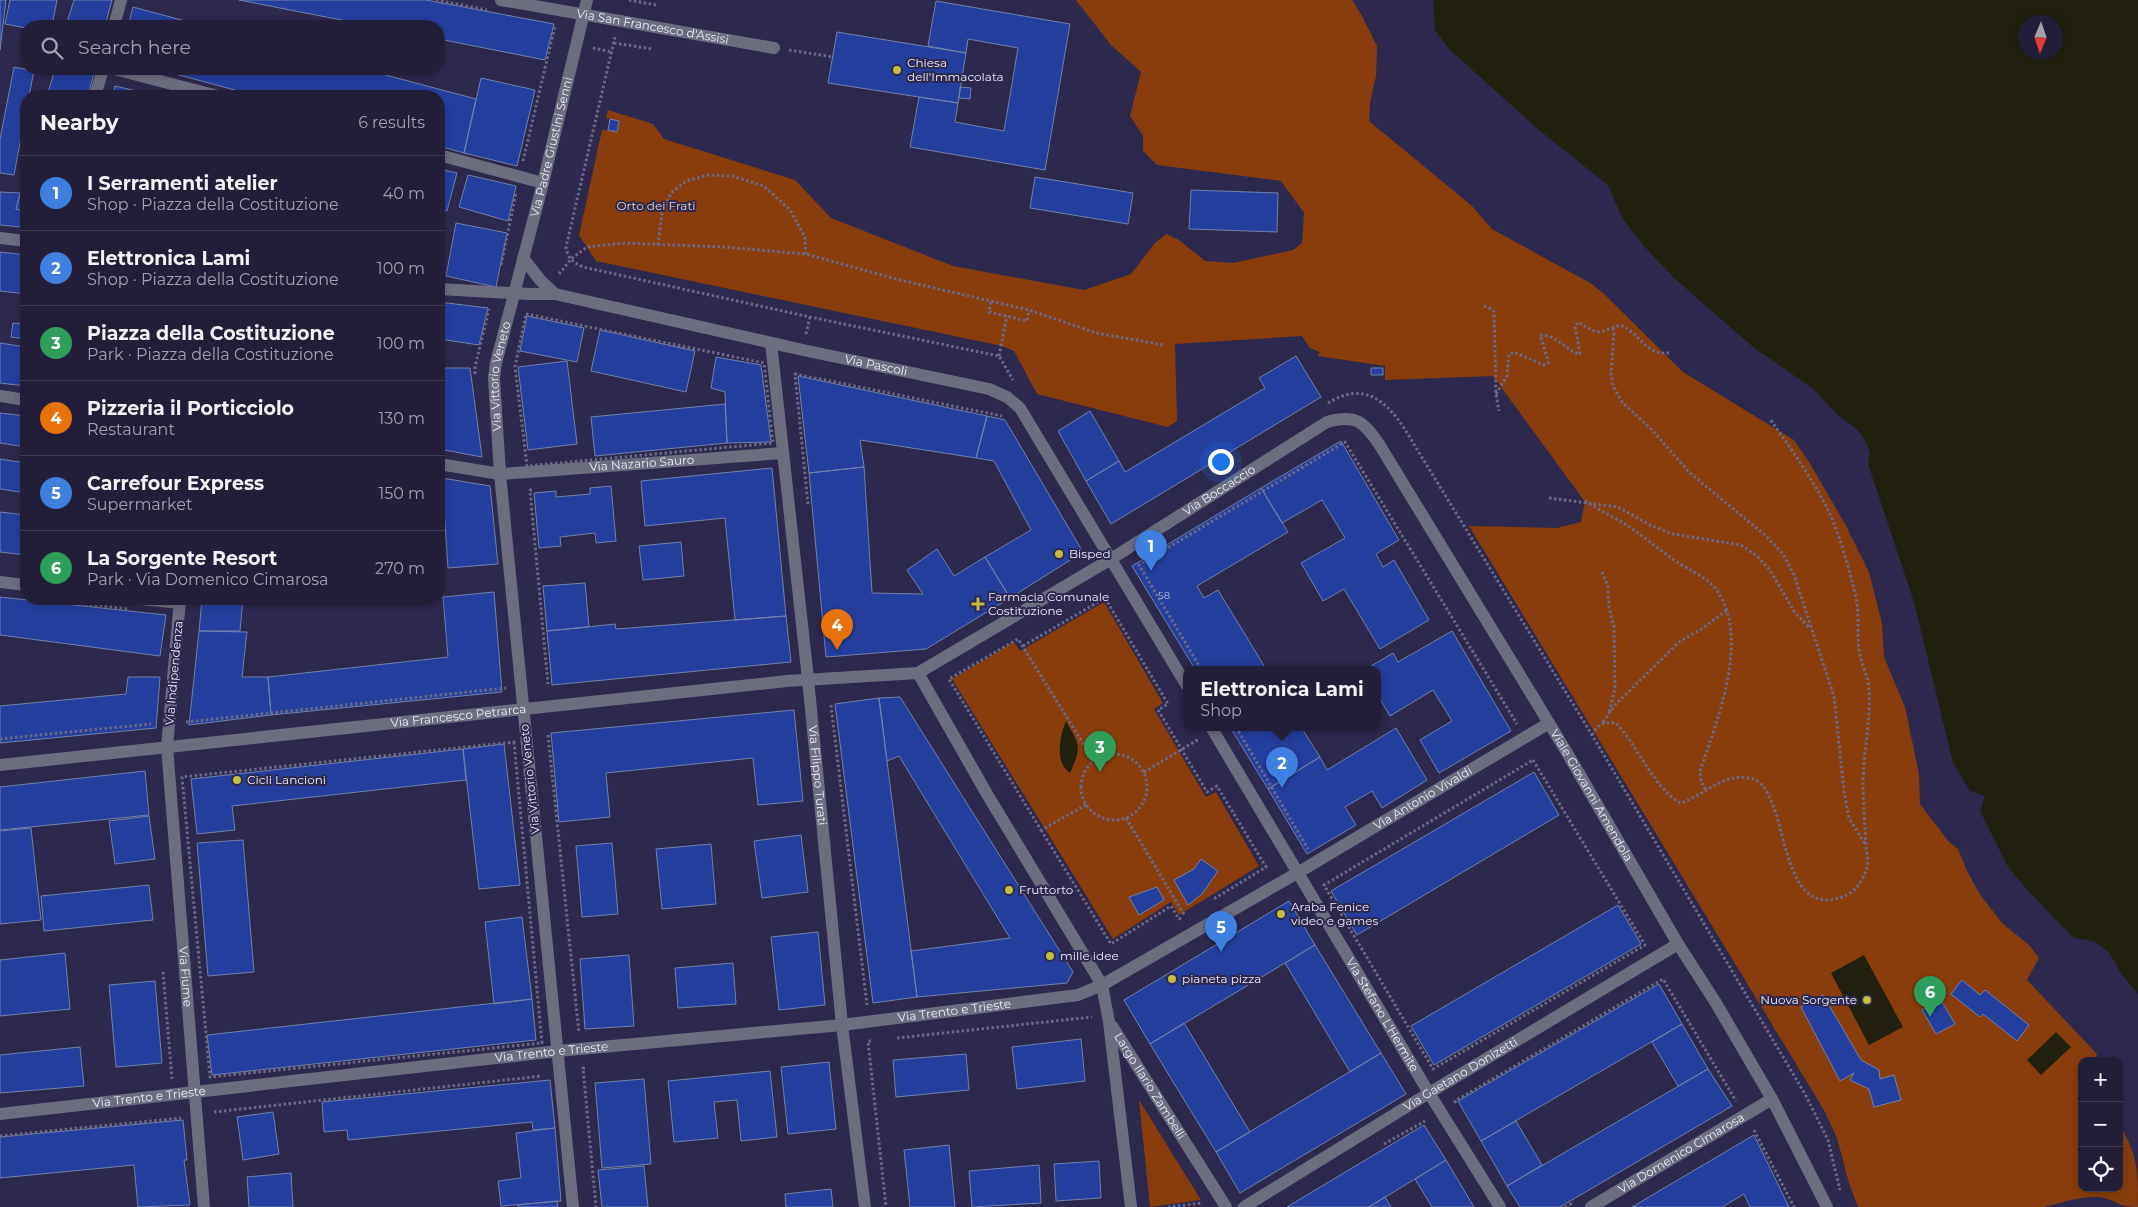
<!DOCTYPE html>
<html lang="en">
<head>
<meta charset="utf-8">
<style>
	:root { --surface:#221e3a; --page:#2a2742; --text:#f1f3f6; --muted:#a2a2af; --line:#3f3c54; --accent:#1a73e8 }
	body { margin:0; font-family:Montserrat,sans-serif; background:var(--page); color:var(--text) }
	.controls { position:absolute; right:15px; bottom:15px; display:grid; overflow:hidden; border-radius:10px; box-shadow:0 2px 8px #0003 }
	.controls button { width:45px; height:45px; display:grid; place-items:center; padding:0; border:0; border-bottom:1px solid var(--line); background:var(--surface); color:var(--text); font:25px sans-serif }
	.compass { position:absolute; left:2018px; top:15px; width:45px; height:45px; border-radius:50%; background:var(--surface); box-shadow:0 2px 8px #0003; rotate:182deg }
	.you { position:absolute; left:1220px; top:461px; width:18px; height:18px; margin:-12px; border:4px solid #fff; border-radius:50%; background:#1a73e8; box-shadow:0 0 0 8px #1a73e833 }
	.badge { display:grid; place-items:center; width:32px; height:32px; border-radius:50%; background:var(--accent); color:#fff; font-size:16px; font-weight:700 }
	.pin { position:absolute; translate:-50% -41px; filter:drop-shadow(0 1px 2px #0008) }
	.pin::after { content:''; position:absolute; top:26px; width:18px; height:15px; background:inherit; clip-path:polygon(0 0,100% 0,50% 100%) }
	.popup { position:absolute; left:1183px; top:666px; width:198px; height:65px; box-sizing:border-box; display:grid; place-content:center; border-radius:10px; background:var(--surface); filter:drop-shadow(0 1px 4px #0005); font-size:16px; white-space:nowrap; color:var(--muted) }
	.popup b { font-size:19px; color:var(--text) }
	.popup::after { content:''; position:absolute; left:50%; top:100%; margin-left:-10px; border:10px solid transparent; border-top-color:var(--surface) }
	.list { margin:0; padding:0; list-style:none }
	h2 { display:flex; justify-content:space-between; align-items:center; height:65px; margin:0; padding:0 20px; font-size:21px }
	h2 small { font-size:16px; font-weight:400; color:var(--muted) }
	.list li { display:grid; grid-template-columns:32px 1fr auto; gap:15px; align-items:center; box-sizing:border-box; height:75px; padding:0 20px; border-top:1px solid var(--line) }
	.list b { display:block; font-size:19px; white-space:nowrap }
	.list p { margin:0; font-size:16px; white-space:nowrap; color:var(--muted) }
	.list em { font-size:16px; font-style:normal; color:var(--muted) }
	.icon { flex:none; width:28px; height:28px; fill:none; stroke:currentColor; stroke-width:2; stroke-linecap:round; stroke-linejoin:round }
	.map { position:relative; flex:none; width:2138px; height:1207px; overflow:hidden }
	.search { position:absolute; background:var(--surface); box-shadow:0 2px 8px #0003; left:20px; top:20px; width:425px; height:55px; display:flex; align-items:center; gap:12px; box-sizing:border-box; padding:0 18px; border-radius:20px; color:var(--muted); font-size:19px }
	.panel { position:absolute; background:var(--surface); box-shadow:0 2px 8px #0003; left:20px; top:90px; width:425px; height:515px; border-radius:20px }
	.map>svg:first-child { display:block }
	.green { fill:#893d0c }
	.water { fill:#21200e; fill-rule:evenodd }
	.building { fill:#253f9f; stroke:#7182ac }
	.lines { fill:none; stroke-linecap:round; stroke-linejoin:round }
	.path { stroke:#6d6988; stroke-width:3; stroke-dasharray:2.5 2.5; stroke-linecap:butt }
	.minor { stroke:#6d6d80; stroke-width:12 }
	.poi-dot { fill:#c2bd3f; stroke:#2d284e; stroke-width:2 }
	.labels { text-anchor:middle; stroke-width:4; stroke-linejoin:round; paint-order:stroke }
	.number-label { font-size:10px; fill:#bac0e4 }
	.street-label { font-size:12px; fill:#ecebfb; stroke:#2d284e }
	.poi-label { font-size:12px; fill:#ecebfb; stroke:#2d284e; text-anchor:start }
	.park-label { font-size:12px; fill:#ebcec0; stroke:#2d284e }
</style>
</head>
<body>
<div class="map">
<svg width="2138" height="1207" viewBox="0 0 2138 1207">
	<rect width="100%" height="100%" fill="#2d284e"/>
	<path class="green" d="M1076 0H1352L1362 16 1377 46 1376 76 1370 103 1369 121 1472 206 1492 229 1592 284 1604 294 1683 372 1794 440 1809 462 1845 524 1869 572 1882 623 1884 657 1905 707 1919 774 1920 804 1949 842 1958 849 1967 871 1979 893 2002 923 2029 945 2039 958 2027 980 2097 1054 2094 1061H2082V1188H2119V1124C2138 1156 2138 1170 2138 1207 2119 1207 2119 1202 2104 1198 2089 1194 2059 1203 2044 1207H1858L1849 1183 1837 1138 1824 1110 1469 526 1557 528 1581 522 1585 502 1493 376 1385 380V366L1318 356 1320 352 1310 348 1302 336 1175 344 1177 421 1168 427 1037 394 1014 351 1002 346 596 261 579 235 602 130H608L610 119 606 118 608 110 653 124 664 139 795 180 831 218 953 266 1084 290 1131 274 1155 243 1166 234 1179 240 1205 261 1233 263 1293 250 1302 243 1304 213 1281 181 1157 165 1143 151V136L1130 116 1141 72 1111 45Z
		M1104 602 1163 703 1154 709 1206 797 1216 792 1259 866 1179 915 1171 902 1113 939 952 679 1014 642 1020 651Z
		M1139 1100 1201 1200 1150 1207Z"/>
	<path class="water" d="M1433 0H2138V994L2120 972 2109 952 2094 941 2074 938 2028 891 2008 867 1980 811 1985 796 1970 791 1953 763 1914 602 1868 464 1870 454 1867 444 1858 430 1838 415 1812 388 1753 347 1673 277 1642 244 1622 218 1608 185 1538 129 1448 48 1435 30ZM2026 22H2056V52H2026Z
		M1066 721C1080 746 1082 746 1070 773 1054 762 1060 736 1066 721Z
		M1864 955 1903 1027 1869 1045 1831 973Z
		M2056 1032 2071 1047 2041 1075 2027 1060Z"/>
	<path class="building" d="M0 0H6L0 50Z
		M10 0H57L52 26 26 28 5 24Z
		M74 0H112L105 26H66Z
		M239 0H426L554 24 545 60 439 39V26H372Z
		M936 1 1070 24 1045 170 910 147 919 97 958 103 955 122 1004 131 1018 48 968 39 966 53 928 46Z
		M133 7 204 26H128Z
		M837 32 966 53 958 103 828 83Z
		M14 67 34 71 29 96H26V111L14 175 0 173V139Z
		M55 69H95L88 96H47Z
		M157 69H363L476 99 464 153 439 146V96H257Z
		M481 78 535 90 517 166 464 153Z
		M115 86 158 96H112Z
		M960 87 971 88 970 99 959 98Z
		M610 119 619 121 617 132 608 130Z
		M439 169 457 173 447 211 439 209Z
		M26 172V228L21 227 25 211 16 209Z
		M468 175 516 186 508 221 459 207Z
		M1035 177 1133 193 1128 224 1030 208Z
		M1191 190 1278 193 1277 232 1189 229Z
		M0 192 20 193 16 209 25 211 21 227 0 225Z
		M456 223 507 233 496 287 446 276Z
		M439 242H444L439 277Z
		M0 252 26 255V294L0 291Z
		M439 302 488 308 479 345 439 339Z
		M527 316 584 328 577 362 520 351Z
		M13 323 26 324V339L11 337Z
		M600 330 695 351 686 392 591 371Z
		M0 343 26 347V386L0 383Z
		M1296 356 1321 397 1111 524 1086 481 1119 461 1125 472 1265 388 1259 378Z
		M716 357 761 365 771 442 727 443 725 392 711 388Z
		M567 361 577 444 528 450 518 367Z
		M439 368H470L482 457 439 449Z
		M1371 368H1383V375H1371Z
		M798 376 987 416 976 458 860 440 864 467 809 473Z
		M725 404 727 443 595 456 591 417Z
		M1090 411 1119 461 1086 481 1058 431Z
		M0 413 26 416V447L0 443Z
		M987 416 1005 420 1083 552 1010 598 985 557 1031 530 994 461 976 458Z
		M1341 441 1399 540 1376 554 1383 567 1394 560 1429 620 1380 649 1344 589 1323 601 1301 563 1345 538 1322 500 1282 523 1261 488Z
		M0 459 26 463V493L0 489Z
		M864 467 872 593 923 594 907 570 937 549 954 576 985 557 1010 598 926 649 826 657 809 473Z
		M772 468 786 616 735 620 725 518 645 526 641 481Z
		M442 478 490 486 498 564 448 568Z
		M611 486 616 541 596 543 595 533 560 537 561 546 539 548 534 493 556 491V497L590 494V488Z
		M1261 488 1288 532 1197 586 1204 598 1218 590 1266 669H1195L1132 566Z
		M0 512 26 515V555L0 552Z
		M681 542 684 576 643 580 639 546Z
		M585 583 589 627 547 631 543 586Z
		M494 592 502 692 271 715 268 677 448 657 443 597Z
		M0 597 166 615 160 656 0 635Z
		M202 599H243L240 631H199Z
		M786 616 791 662 552 685 547 631 615 624 616 629Z
		M199 631 247 632 242 677H268L271 715 189 725Z
		M1452 631 1511 731 1439 773 1420 740 1452 721 1433 690 1390 716 1377 694V669H1366L1393 653 1398 662Z
		M128 677H160L156 728 0 743V706L126 694Z
		M900 697 1073 972 1067 983 917 997 911 951 1010 938 899 756 887 761 879 698Z
		M879 698 917 997 873 1003 835 704Z
		M794 710 803 801 758 805 753 758 606 773 610 817 559 822 551 733Z
		M1230 727H1301L1320 757 1268 789Z
		M1396 728 1427 780 1382 808 1372 791 1345 807 1356 825 1307 854 1268 789 1320 757 1327 770Z
		M504 744 520 885 479 889 463 749Z
		M463 749 466 780 232 806 235 830 197 834 191 779Z
		M145 771 149 815 0 830V787Z
		M1534 772 1559 815 1357 935 1331 891Z
		M149 816 155 859 115 864 109 821Z
		M31 828 41 920 0 924V831Z
		M801 835 808 892 762 898 754 841Z
		M243 840 254 972 208 976 197 843Z
		M612 843 618 914 582 917 576 846Z
		M711 844 716 904 662 909 656 849Z
		M1201 859 1218 871 1202 894 1188 905 1174 880 1194 869Z
		M149 885 153 920 44 931 41 896Z
		M1157 887 1164 900 1139 915 1129 897Z
		M1289 901 1315 945 1150 1044 1124 1000Z
		M1618 905 1641 944 1434 1065 1411 1026Z
		M522 917 532 999 494 1004 485 922Z
		M818 932 825 1005 779 1010 771 937Z
		M1315 945 1381 1053 1350 1072 1285 963Z
		M65 953 70 1009 0 1016V960Z
		M629 955 634 1026 585 1029 580 959Z
		M733 963 736 1004 678 1008 675 968Z
		M1962 980 1980 995 1985 990 2029 1025 2017 1041 1983 1014 1980 1017 1951 994Z
		M155 981 162 1063 116 1067 109 985Z
		M1659 984 1682 1024 1481 1141 1458 1101Z
		M1823 995 1861 1060 1879 1070 1880 1079 1894 1075 1901 1100 1874 1107 1869 1089 1850 1080 1854 1073 1840 1081 1801 1007Z
		M532 999 536 1040 212 1075 207 1035Z
		M1941 1000 1955 1024 1936 1034 1922 1010Z
		M1184 1023 1250 1132 1216 1152 1150 1044Z
		M1682 1024 1708 1069 1678 1086 1652 1042Z
		M1081 1039 1085 1081 1017 1089 1012 1047Z
		M80 1047 84 1086 0 1093V1055Z
		M1381 1053 1406 1094 1240 1193 1216 1152Z
		M966 1054 969 1090 896 1097 893 1060Z
		M829 1062 836 1129 788 1134 781 1067Z
		M1708 1069 1732 1106 1560 1207H1520L1507 1186Z
		M770 1071 777 1137 741 1141 737 1100 714 1102 718 1138 674 1142 668 1081Z
		M644 1079 651 1164 602 1168 595 1083Z
		M550 1080 555 1128 533 1130 532 1122 348 1140 347 1130 324 1132 322 1102Z
		M273 1112 279 1154 243 1160 237 1117Z
		M183 1120 187 1160H184L190 1205 138 1207 134 1165 0 1178V1137Z
		M1516 1121 1542 1165 1507 1186 1481 1141Z
		M1424 1125 1446 1160 1415 1179 1369 1207H1287Z
		M555 1128 561 1201 501 1206 498 1181 521 1178 516 1133Z
		M1754 1135 1789 1207H1750L1744 1194 1722 1207H1632Z
		M949 1145 955 1207H910L904 1150Z
		M1446 1160 1474 1207H1432L1415 1179Z
		M1099 1161 1101 1198 1056 1201 1054 1164Z
		M1039 1165 1041 1203 972 1207 969 1171Z
		M644 1166 648 1207H602L598 1170Z
		M291 1173 293 1207H249L247 1177Z
		M831 1189 833 1207H786L785 1194Z
		M1385 1197 1391 1207H1369Z
		M557 1201 558 1207H518V1205Z"/>
	<g class="lines">
		<path class="path" d="M436 0 487 10
			M629 0 656 5
			M615 37 566 247C568 259 573 262 583 267L810 317 999 356 1013 380
			M614 43 652 49
			M593 48 612 52
			M789 50 833 57
			M234 94 241 96
			M523 161 555 26
			M658 245 662 213 671 193 686 181 708 175 732 176 764 186 790 210 805 237 806 254
			M501 265 516 193
			M559 274 571 259 587 247 625 243 723 247 806 254 896 279 1029 310 1096 333 1164 345
			M991 302 989 312 1027 321 1029 310
			M1484 306 1492 309 1494 312 1496 394 1499 411
			M526 314 764 363 773 443 527 466 515 367Z
			M1613 328 1614 333 1611 373 1613 386 1622 402 1652 430 1690 473 1766 536 1783 554 1794 575 1834 696 1844 791 1849 818 1865 844
			M806 334 810 317
			M999 356 1007 316
			M475 374V367L489 309
			M1496 394 1507 376 1509 354 1514 352 1544 365 1548 363 1547 357 1540 335C1557 334 1568 353 1580 354L1575 327 1578 322C1600 335 1596 334 1620 325 1641 333 1647 359 1672 352
			M1328 403C1362 382 1384 398 1404 428L1592 735 1805 1094 1828 1140 1840 1190
			M532 490H530L548 684
			M1549 498 1618 507 1650 525 1673 534 1741 545 1757 556 1770 570 1795 613 1810 628
			M1585 501C1599 510 1614 517 1628 526 1645 537 1660 551 1677 562 1689 570 1706 577 1715 588 1752 635 1717 721 1700 771L1701 782 1706 790
			M808 504 795 374 1002 416
			M1602 572 1608 586 1609 607 1614 627 1615 688 1609 713
			M35 599 128 609
			M1023 646 1105 598 1168 704 1158 710 1207 792 1217 786 1266 867 1212 900
			M1201 669 1139 565 1345 442 1517 724
			M831 705 867 1005
			M186 722 506 688
			M1603 722 1616 704 1679 642 1703 628 1727 610
			M1236 727 1308 849
			M548 735 579 1033
			M1592 735C1598 723 1604 722 1616 723 1637 745 1655 789 1680 803 1704 796 1722 773 1749 778 1793 784 1772 928 1847 895 1857 890 1864 878 1867 868 1869 861 1866 852 1866 845 1865 828 1864 810 1863 792 1862 758 1871 724 1869 690 1869 676 1860 663 1859 649 1857 634 1859 618 1857 603 1852 578 1840 535 1829 512 1813 479 1791 449 1770 419
			M0 739 151 724
			M514 742 542 1043 210 1077 182 777Z
			M1081 787a33 33 0 1 1 66 0a33 33 0 1 1-66 0Z
			M1533 760 1645 945 1433 1069 1324 885Z
			M1144 772 1199 739
			M1086 805 1041 830 949 679 1018 639 1094 761
			M1126 818 1185 916
			M1041 830 1111 944 1171 906 1179 919 1181 918
			M163 972 172 1079
			M897 1038 1092 1017
			M871 1041H868L886 1207
			M585 1068H583L596 1207
			M1456 1103 1455 1101 1663 979 1736 1101
			M214 1112 542 1076
			M1754 1130 1794 1207
			M0 1136 181 1118
			M1384 1144 1425 1121
			M1168 1207 1202 1203
			M1565 1207 1574 1202"/>
		<g class="minor">
			<path id="s1" d="M501 0 774 48"/>
			<path d="M114 26 121 0"/>
			<path d="M114 69 218 96"/>
			<path d="M95 96 103 69"/>
			<path d="M439 155 543 183"/>
			<path d="M0 238 26 241"/>
			<path d="M523 258 541 281 555 294"/>
			<path id="s2" d="M439 289 529 294H555L803 350 989 389 1007 397 1020 408 1187 686"/>
			<path id="s3" d="M771 343 808 679 842 1025 865 1207"/>
			<path d="M0 396 26 400"/>
			<path id="s4" d="M439 464 500 474 783 453"/>
			<path d="M0 582 26 585"/>
			<path d="M141 599 180 603"/>
			<path id="s5" d="M180 599 167 747 204 1207"/>
			<path d="M918 673 987 794 1102 985 1109 1022 1131 1207"/>
			<path id="s6" d="M1211 727 1429 1093 1500 1207"/>
			<path id="s7" d="M0 765 787 681 918 673 1111 559 1327 422C1355 414 1363 421 1379 444L1566 751 1678 944 1716 1003 1772 1099 1827 1207"/>
			<path id="s8" d="M1112 1026 1226 1207"/>
			<path id="s9" d="M0 1114 558 1051 842 1025 1078 995 1102 985 1299 872 1549 723"/>
			<path id="s10" d="M573 1207 500 474 494 378 496 363 543 183 587 0"/>
			<path id="s11" d="M1244 1207 1429 1093 1678 944"/>
			<path id="s12" d="M1591 1207 1772 1099"/>
		</g>
	</g>
	<g class="poi-dot">
		<circle cx="897" cy="70" r="5"/>
		<circle cx="1059" cy="554" r="5"/>
		<path d="M975.5 596.5h5v5h5v5h-5v5h-5v-5h-5v-5h5z"/>
		<circle cx="237" cy="780" r="5"/>
		<circle cx="1009" cy="890" r="5"/>
		<circle cx="1281" cy="914" r="5"/>
		<circle cx="1050" cy="956" r="5"/>
		<circle cx="1172" cy="979" r="5"/>
		<circle cx="1867" cy="1000" r="5"/>
	</g>
	<g class="labels">
		<g class="number-label">
			<text x="1164" y="599">58</text>
		</g>
		<g class="street-label">
			<text dy="4" stroke="none"><textPath href="#s1" startOffset="154">Via San Francesco d'Assisi</textPath></text>
			<text dy="4" stroke="none"><textPath href="#s10" startOffset="1071">Via Padre Giustini Senni</textPath></text>
			<text dy="4" stroke="none"><textPath href="#s2" startOffset="445">Via Pascoli</textPath></text>
			<text dy="4" stroke="none"><textPath href="#s10" startOffset="835">Via Vittorio Veneto</textPath></text>
			<text dy="4" stroke="none"><textPath href="#s4" startOffset="204">Via Nazario Sauro</textPath></text>
			<text dy="4" stroke="none"><textPath href="#s7" startOffset="1275">Via Boccaccio</textPath></text>
			<text transform="translate(174 673) rotate(-85)" y="4">Via Indipendenza</text>
			<text dy="4" stroke="none"><textPath href="#s7" startOffset="461">Via Francesco Petrarca</textPath></text>
			<text dy="4" stroke="none"><textPath href="#s3" startOffset="435">Via Filippo Turati</textPath></text>
			<text transform="translate(530 779) rotate(-96)" y="4">Via Vittorio Veneto</text>
			<text dy="4" stroke="none"><textPath href="#s7" startOffset="1876">Viale Giovanni Amendola</textPath></text>
			<text dy="4" stroke="none"><textPath href="#s9" startOffset="1482">Via Antonio Vivaldi</textPath></text>
			<text dy="4" stroke="none"><textPath href="#s5" startOffset="379">Via Fiume</textPath></text>
			<text dy="4" stroke="none"><textPath href="#s9" startOffset="960">Via Trento e Trieste</textPath></text>
			<text dy="4" stroke="none"><textPath href="#s6" startOffset="335">Via Stefano L'Hermite</textPath></text>
			<text dy="4" stroke="none"><textPath href="#s9" startOffset="555">Via Trento e Trieste</textPath></text>
			<text dy="4" stroke="none"><textPath href="#s11" startOffset="254">Via Gaetano Donizetti</textPath></text>
			<text dy="4" stroke="none"><textPath href="#s8" startOffset="71">Largo Ilario Zambelli</textPath></text>
			<text dy="4" stroke="none"><textPath href="#s9" startOffset="150">Via Trento e Trieste</textPath></text>
			<text dy="4" stroke="none"><textPath href="#s12" startOffset="105">Via Domenico Cimarosa</textPath></text>
		</g>
		<g class="poi-label">
			<text x="907" y="67">Chiesa<tspan x="907" dy="14">dell'Immacolata</tspan></text>
			<text x="1069" y="558">Bisped</text>
			<text x="988" y="601">Farmacia Comunale<tspan x="988" dy="14">Costituzione</tspan></text>
			<text x="247" y="784">Cicli Lancioni</text>
			<text x="1019" y="894">Fruttorto</text>
			<text x="1291" y="911">Araba Fenice<tspan x="1291" dy="14">video e games</tspan></text>
			<text x="1060" y="960">mille idee</text>
			<text x="1182" y="983">pianeta pizza</text>
			<text x="1857" y="1004" text-anchor="end">Nuova Sorgente</text>
		</g>
		<g class="park-label">
			<text x="656" y="210">Orto dei Frati</text>
		</g>
	</g>
</svg>
<div class="controls">
<button>+</button>
<button>−</button>
<button><svg class="icon" aria-label="locate" viewBox="0 0 24 24"><circle cx="12" cy="12" r="6"/><path d="M12 2v4M12 18v4M2 12h4M18 12h4"/></svg></button>
</div>
<svg class="compass" viewBox="-18 -18 36 36"><path d="M0-13l5 13h-10z" fill="#e53935"/><path d="M0 13l5-13h-10z" fill="#a2a2af"/></svg>
<div class="you"></div>
<div class="pin badge" style="left:1151px;top:571px;background:#3f7fe0">1</div>
<div class="pin badge" style="left:1282px;top:788px;background:#3f7fe0">2</div>
<div class="popup"><b>Elettronica Lami</b>Shop</div>
<div class="pin badge" style="left:1100px;top:772px;background:#2e9e5b">3</div>
<div class="pin badge" style="left:837px;top:650px;background:#e8710a">4</div>
<div class="pin badge" style="left:1221px;top:952px;background:#3f7fe0">5</div>
<div class="pin badge" style="left:1930px;top:1017px;background:#2e9e5b">6</div>
<div class="search"><svg class="icon" aria-label="search" viewBox="0 0 24 24"><circle cx="10" cy="10" r="6"/><path d="M15 15l6 6"/></svg>Search here</div>
<section class="panel">
<h2>Nearby<small>6 results</small></h2>
<ul class="list">
<li><span class="badge" style="background:#3f7fe0">1</span><div><b>I Serramenti atelier</b><p>Shop · Piazza della Costituzione</p></div><em>40 m</em></li>
<li><span class="badge" style="background:#3f7fe0">2</span><div><b>Elettronica Lami</b><p>Shop · Piazza della Costituzione</p></div><em>100 m</em></li>
<li><span class="badge" style="background:#2e9e5b">3</span><div><b>Piazza della Costituzione</b><p>Park · Piazza della Costituzione</p></div><em>100 m</em></li>
<li><span class="badge" style="background:#e8710a">4</span><div><b>Pizzeria il Porticciolo</b><p>Restaurant</p></div><em>130 m</em></li>
<li><span class="badge" style="background:#3f7fe0">5</span><div><b>Carrefour Express</b><p>Supermarket</p></div><em>150 m</em></li>
<li><span class="badge" style="background:#2e9e5b">6</span><div><b>La Sorgente Resort</b><p>Park · Via Domenico Cimarosa</p></div><em>270 m</em></li>
</ul>
</section>
</div>
</body>
</html>
